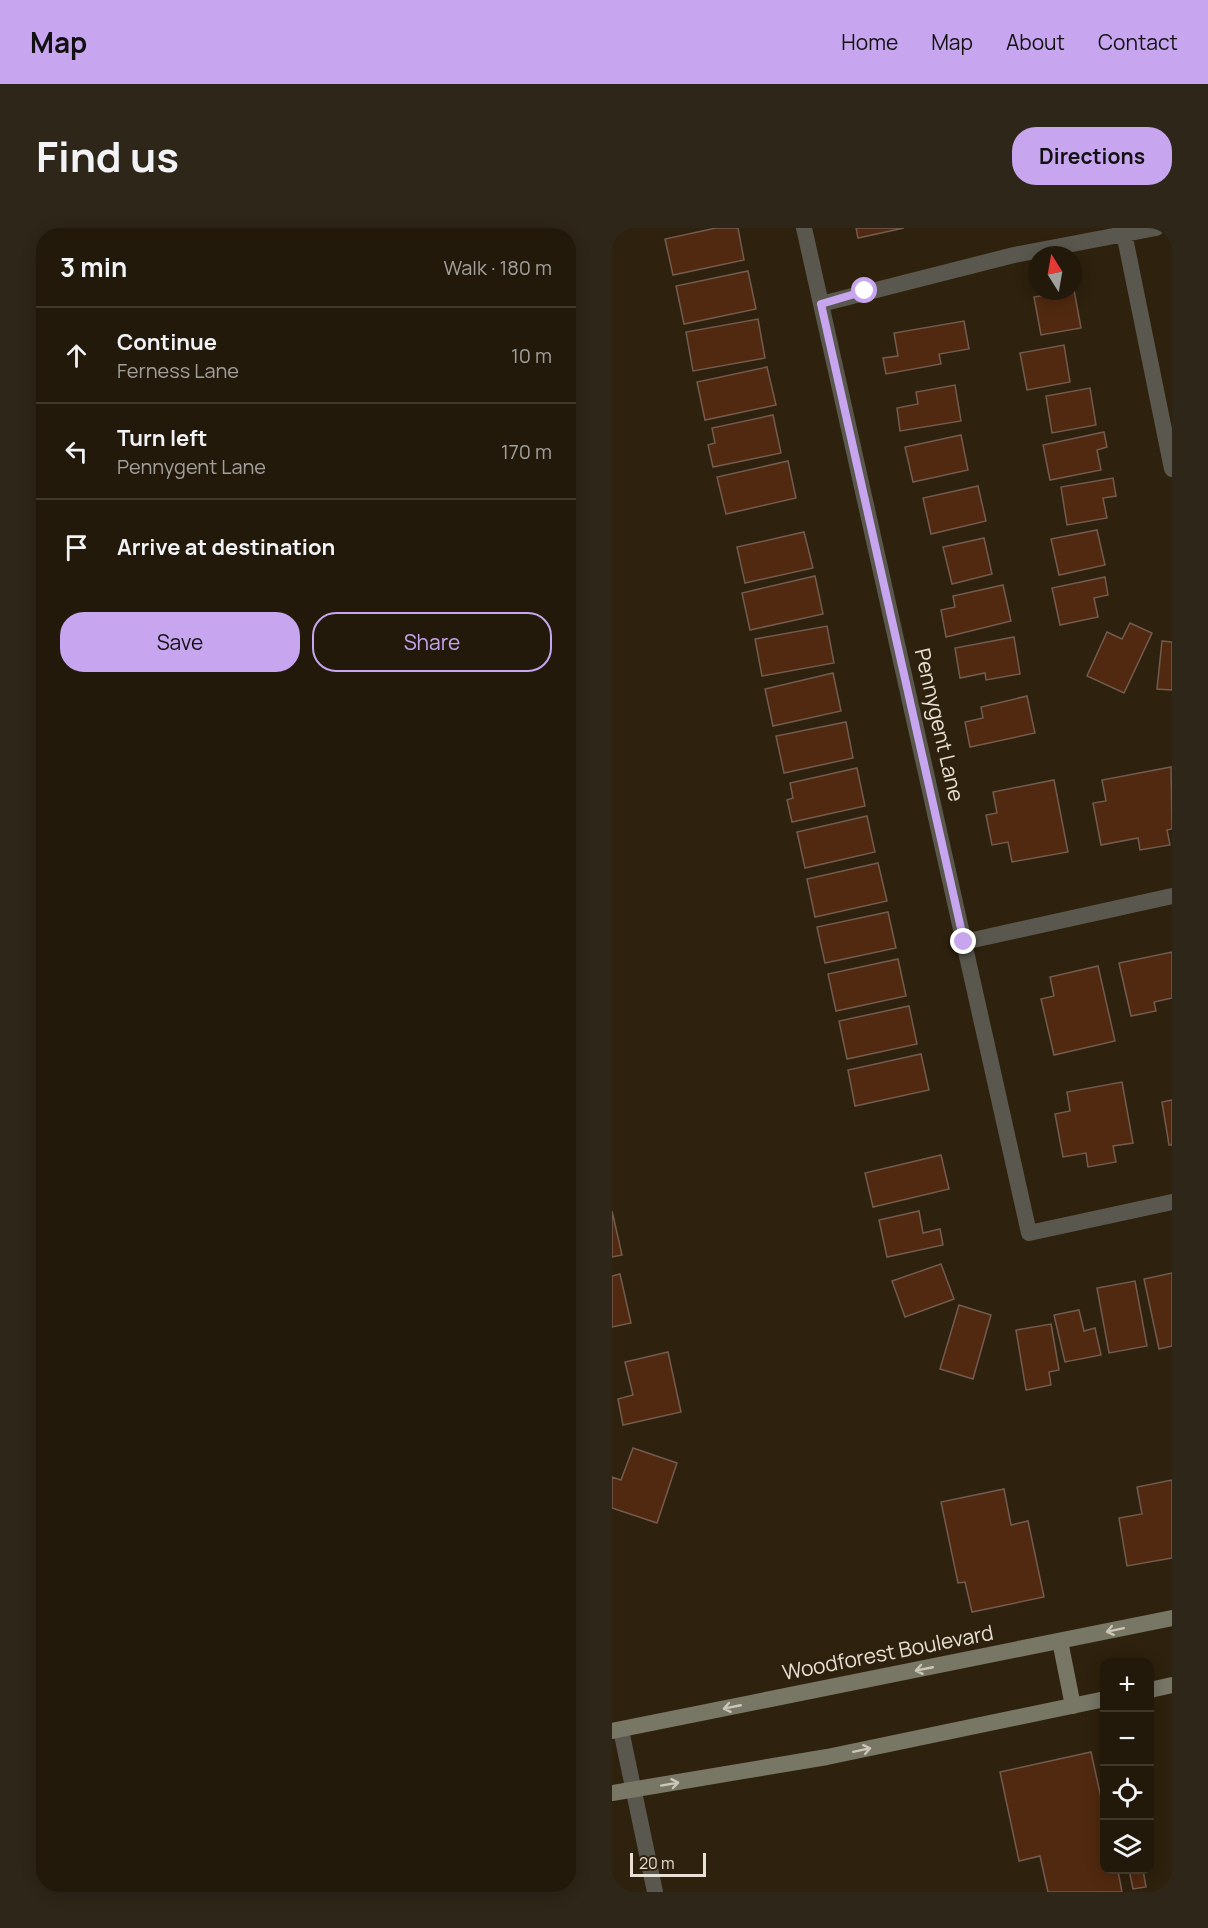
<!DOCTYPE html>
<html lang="en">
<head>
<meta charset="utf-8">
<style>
	:root { --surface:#22190a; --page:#2e2618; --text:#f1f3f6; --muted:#a2a09c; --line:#3f382b; --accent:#c7a6ef }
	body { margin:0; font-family:Manrope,sans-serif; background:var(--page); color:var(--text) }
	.controls { position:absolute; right:18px; bottom:18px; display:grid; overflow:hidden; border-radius:12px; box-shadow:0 3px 15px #0003 }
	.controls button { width:54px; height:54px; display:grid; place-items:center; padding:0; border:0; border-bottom:2px solid var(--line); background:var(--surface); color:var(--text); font:30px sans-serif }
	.compass { position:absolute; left:416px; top:18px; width:54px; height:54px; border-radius:50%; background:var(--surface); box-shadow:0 3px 15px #0003; rotate:349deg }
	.scale { position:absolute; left:18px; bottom:15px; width:76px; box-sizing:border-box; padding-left:6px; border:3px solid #e8e0d4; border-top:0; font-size:16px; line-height:21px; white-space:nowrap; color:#e8e0d4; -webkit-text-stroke:4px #2e210d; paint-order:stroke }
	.stop { position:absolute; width:18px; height:18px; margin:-14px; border:4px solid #c7a6ef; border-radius:50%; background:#fff }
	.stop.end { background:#c7a6ef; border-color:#fff; box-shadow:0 2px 6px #0008 }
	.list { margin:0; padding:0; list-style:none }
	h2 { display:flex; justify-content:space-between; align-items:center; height:78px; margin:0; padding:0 24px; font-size:26px }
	h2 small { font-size:20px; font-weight:400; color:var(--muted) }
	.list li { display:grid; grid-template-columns:39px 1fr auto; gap:18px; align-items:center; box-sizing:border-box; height:96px; padding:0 24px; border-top:2px solid var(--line) }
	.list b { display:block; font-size:22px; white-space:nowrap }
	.list p { margin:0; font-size:20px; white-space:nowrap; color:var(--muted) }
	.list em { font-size:20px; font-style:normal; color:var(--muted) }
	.actions { display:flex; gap:12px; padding:18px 24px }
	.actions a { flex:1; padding:14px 0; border:2px solid var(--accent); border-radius:24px; text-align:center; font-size:21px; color:var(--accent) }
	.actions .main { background:var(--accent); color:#111 }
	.icon { flex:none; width:33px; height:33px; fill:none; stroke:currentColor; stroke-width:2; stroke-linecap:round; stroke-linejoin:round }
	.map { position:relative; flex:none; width:560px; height:1664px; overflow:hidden; border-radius:24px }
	header { display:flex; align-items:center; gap:36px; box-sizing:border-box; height:84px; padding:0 30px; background:var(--accent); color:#111 }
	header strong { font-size:28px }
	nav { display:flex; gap:33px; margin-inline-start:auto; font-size:21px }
	.intro { display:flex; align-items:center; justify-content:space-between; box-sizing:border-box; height:144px; padding:0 36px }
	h1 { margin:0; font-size:42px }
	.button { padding:15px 27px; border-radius:24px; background:var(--accent); color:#111; font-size:21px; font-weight:700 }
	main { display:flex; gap:36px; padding:0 36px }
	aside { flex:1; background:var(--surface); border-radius:24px; box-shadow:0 3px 15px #0003 }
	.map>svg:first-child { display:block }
	.building { fill:#512910; stroke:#735b4f; stroke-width:1.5 }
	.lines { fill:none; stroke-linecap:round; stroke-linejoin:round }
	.minor { stroke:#5a584e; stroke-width:16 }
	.secondary { stroke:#787665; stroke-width:16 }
	.oneway { stroke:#ccc6b8 }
	.route { stroke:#c7a6ef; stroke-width:8 }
	.labels { text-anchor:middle; stroke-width:5; stroke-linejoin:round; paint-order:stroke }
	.street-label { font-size:21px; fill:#e8e0d4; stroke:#2e210d }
</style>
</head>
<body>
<header>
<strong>Map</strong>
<nav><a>Home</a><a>Map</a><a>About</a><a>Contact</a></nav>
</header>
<div class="intro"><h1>Find us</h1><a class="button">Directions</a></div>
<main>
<aside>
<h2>3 min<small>Walk · 180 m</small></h2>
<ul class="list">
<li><svg class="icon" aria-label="ahead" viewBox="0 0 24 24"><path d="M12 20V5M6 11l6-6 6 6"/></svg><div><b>Continue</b><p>Ferness Lane</p></div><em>10 m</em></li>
<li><svg class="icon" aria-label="left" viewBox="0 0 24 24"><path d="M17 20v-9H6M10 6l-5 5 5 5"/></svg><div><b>Turn left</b><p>Pennygent Lane</p></div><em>170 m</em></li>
<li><svg class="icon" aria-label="arrive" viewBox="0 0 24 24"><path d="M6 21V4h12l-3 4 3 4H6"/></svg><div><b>Arrive at destination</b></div></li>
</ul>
<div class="actions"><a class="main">Save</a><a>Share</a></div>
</aside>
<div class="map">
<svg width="560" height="1664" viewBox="0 0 560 1664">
	<rect width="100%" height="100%" fill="#2e210d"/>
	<path class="building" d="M104 0H126L132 32 61 47 53 11Z
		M244 0H292L246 10Z
		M136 43 144 81 72 96 64 58Z
		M462 62 469 100 429 107 422 69Z
		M146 91 153 130 81 143 74 104Z
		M352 93 357 121 327 126 329 136 274 146 271 130 286 128 282 105Z
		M452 117 458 154 415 162 408 125Z
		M155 139 164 177 93 192 85 154Z
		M343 157 349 193 288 203 285 180 306 176 304 164Z
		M478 160 484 197 440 205 434 168Z
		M161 187 169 225 101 239 96 217 103 215 100 200Z
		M492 204 495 219 485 222 489 242 438 252 431 217Z
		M349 207 356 242 301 254 293 219Z
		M176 233 184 270 114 286 105 249Z
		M501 250 504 268 491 270 495 290 455 297 449 259Z
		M366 258 374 293 319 306 311 270Z
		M485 302 493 337 447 347 439 311Z
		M192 304 201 340 133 355 125 319Z
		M372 310 380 346 340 356 331 319Z
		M203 348 211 386 138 402 130 365Z
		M493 349 496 367 482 370 486 389 448 397 440 360Z
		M391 357 399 393 334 409 329 382 343 379 341 368Z
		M518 395 540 405 512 465 475 448 495 404 510 411Z
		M215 398 222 435 150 448 143 411Z
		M402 409 408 446 374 452 373 445 348 450 343 420Z
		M550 413 560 414V462L545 461Z
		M221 445 229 483 161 498 153 461Z
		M415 468 423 505 358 519 353 494 371 490 369 479Z
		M234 494 241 530 172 545 164 508Z
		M559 539 560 601 555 602 558 617 528 622 526 610 489 617 481 575 494 573 490 552Z
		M245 540 253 578 180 594 175 572 181 570 178 555Z
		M442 552 456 624 400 634 396 614 380 617 374 587 385 585 381 564Z
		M255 588 263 624 193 640 185 604Z
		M266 635 275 673 203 689 195 651Z
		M276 684 284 720 213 735 205 699Z
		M560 724V770L542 774 544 783 519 788 507 735Z
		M286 731 294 768 224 783 216 746Z
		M486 738 503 813 442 827 429 771 442 768 438 749Z
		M297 778 305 816 235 831 227 793Z
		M309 826 317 862 243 878 236 842Z
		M510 854 521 915 501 918 504 934 476 939 474 925 451 929 443 886 458 883 455 864Z
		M560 872V917H557L550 874Z
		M329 927 337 961 261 979 253 945Z
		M0 983 10 1027 0 1029Z
		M307 983 311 1005 328 1001 331 1017 275 1029 267 992Z
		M329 1036 342 1071 293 1089 280 1053Z
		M560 1045V1118L547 1121 532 1051Z
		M8 1046 19 1095 0 1099V1048Z
		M523 1053 535 1118 497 1125 485 1060Z
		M347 1077 379 1087 361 1151 328 1141Z
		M467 1082 472 1103 483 1100 489 1127 453 1134 442 1087Z
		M439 1096 447 1142 437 1144 439 1157 414 1162 404 1102Z
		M56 1124 69 1184 11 1197 6 1171 21 1167 13 1134Z
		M21 1220 65 1235 45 1295 0 1280V1249L9 1252Z
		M560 1252V1330L515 1338 507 1290 530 1286 525 1259Z
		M392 1261 399 1297 416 1293 432 1369 360 1384 353 1354 346 1355 329 1274Z
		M479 1524 493 1588V1642H512L506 1643 510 1664H436L428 1628 407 1633 388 1544Z
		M517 1642H531L534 1659 521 1661Z"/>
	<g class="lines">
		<path class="minor" d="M192 0 417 1005 560 974
			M511 0 560 241
			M209 76 402 27 544 0
			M352 714 560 668
			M9 1502 43 1664"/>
		<path class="secondary" d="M448 1413 461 1478
			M538 1462 560 1457
			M0 1503 560 1390
			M0 1565 215 1529 493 1471"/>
	</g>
	<defs><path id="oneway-shaft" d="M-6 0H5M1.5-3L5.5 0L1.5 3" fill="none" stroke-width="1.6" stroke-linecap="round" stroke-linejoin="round" transform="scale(1.5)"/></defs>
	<g class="oneway">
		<use href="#oneway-shaft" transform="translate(503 1402) rotate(168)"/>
		<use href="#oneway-shaft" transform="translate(312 1441) rotate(169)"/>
		<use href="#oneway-shaft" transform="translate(120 1479) rotate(169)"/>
		<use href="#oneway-shaft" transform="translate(250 1522) rotate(-12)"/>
		<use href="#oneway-shaft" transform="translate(58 1556) rotate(-10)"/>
	</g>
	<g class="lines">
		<path class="route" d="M253 63 209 76 352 714"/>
	</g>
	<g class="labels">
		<g class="street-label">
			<text transform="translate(327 497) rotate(77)" y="7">Pennygent Lane</text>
			<text transform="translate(276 1425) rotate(-11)" y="7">Woodforest Boulevard</text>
		</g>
	</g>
</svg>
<div class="controls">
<button>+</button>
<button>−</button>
<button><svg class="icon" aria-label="locate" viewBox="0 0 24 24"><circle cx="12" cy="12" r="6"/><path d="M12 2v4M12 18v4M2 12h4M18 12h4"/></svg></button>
<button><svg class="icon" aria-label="layers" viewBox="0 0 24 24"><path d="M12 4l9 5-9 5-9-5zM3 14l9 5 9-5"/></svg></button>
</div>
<svg class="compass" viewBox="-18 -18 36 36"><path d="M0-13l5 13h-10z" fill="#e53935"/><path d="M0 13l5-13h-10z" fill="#a2a09c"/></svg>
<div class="scale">20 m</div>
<div class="stop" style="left:253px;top:63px"></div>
<div class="stop end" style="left:352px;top:714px"></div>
</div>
</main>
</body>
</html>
